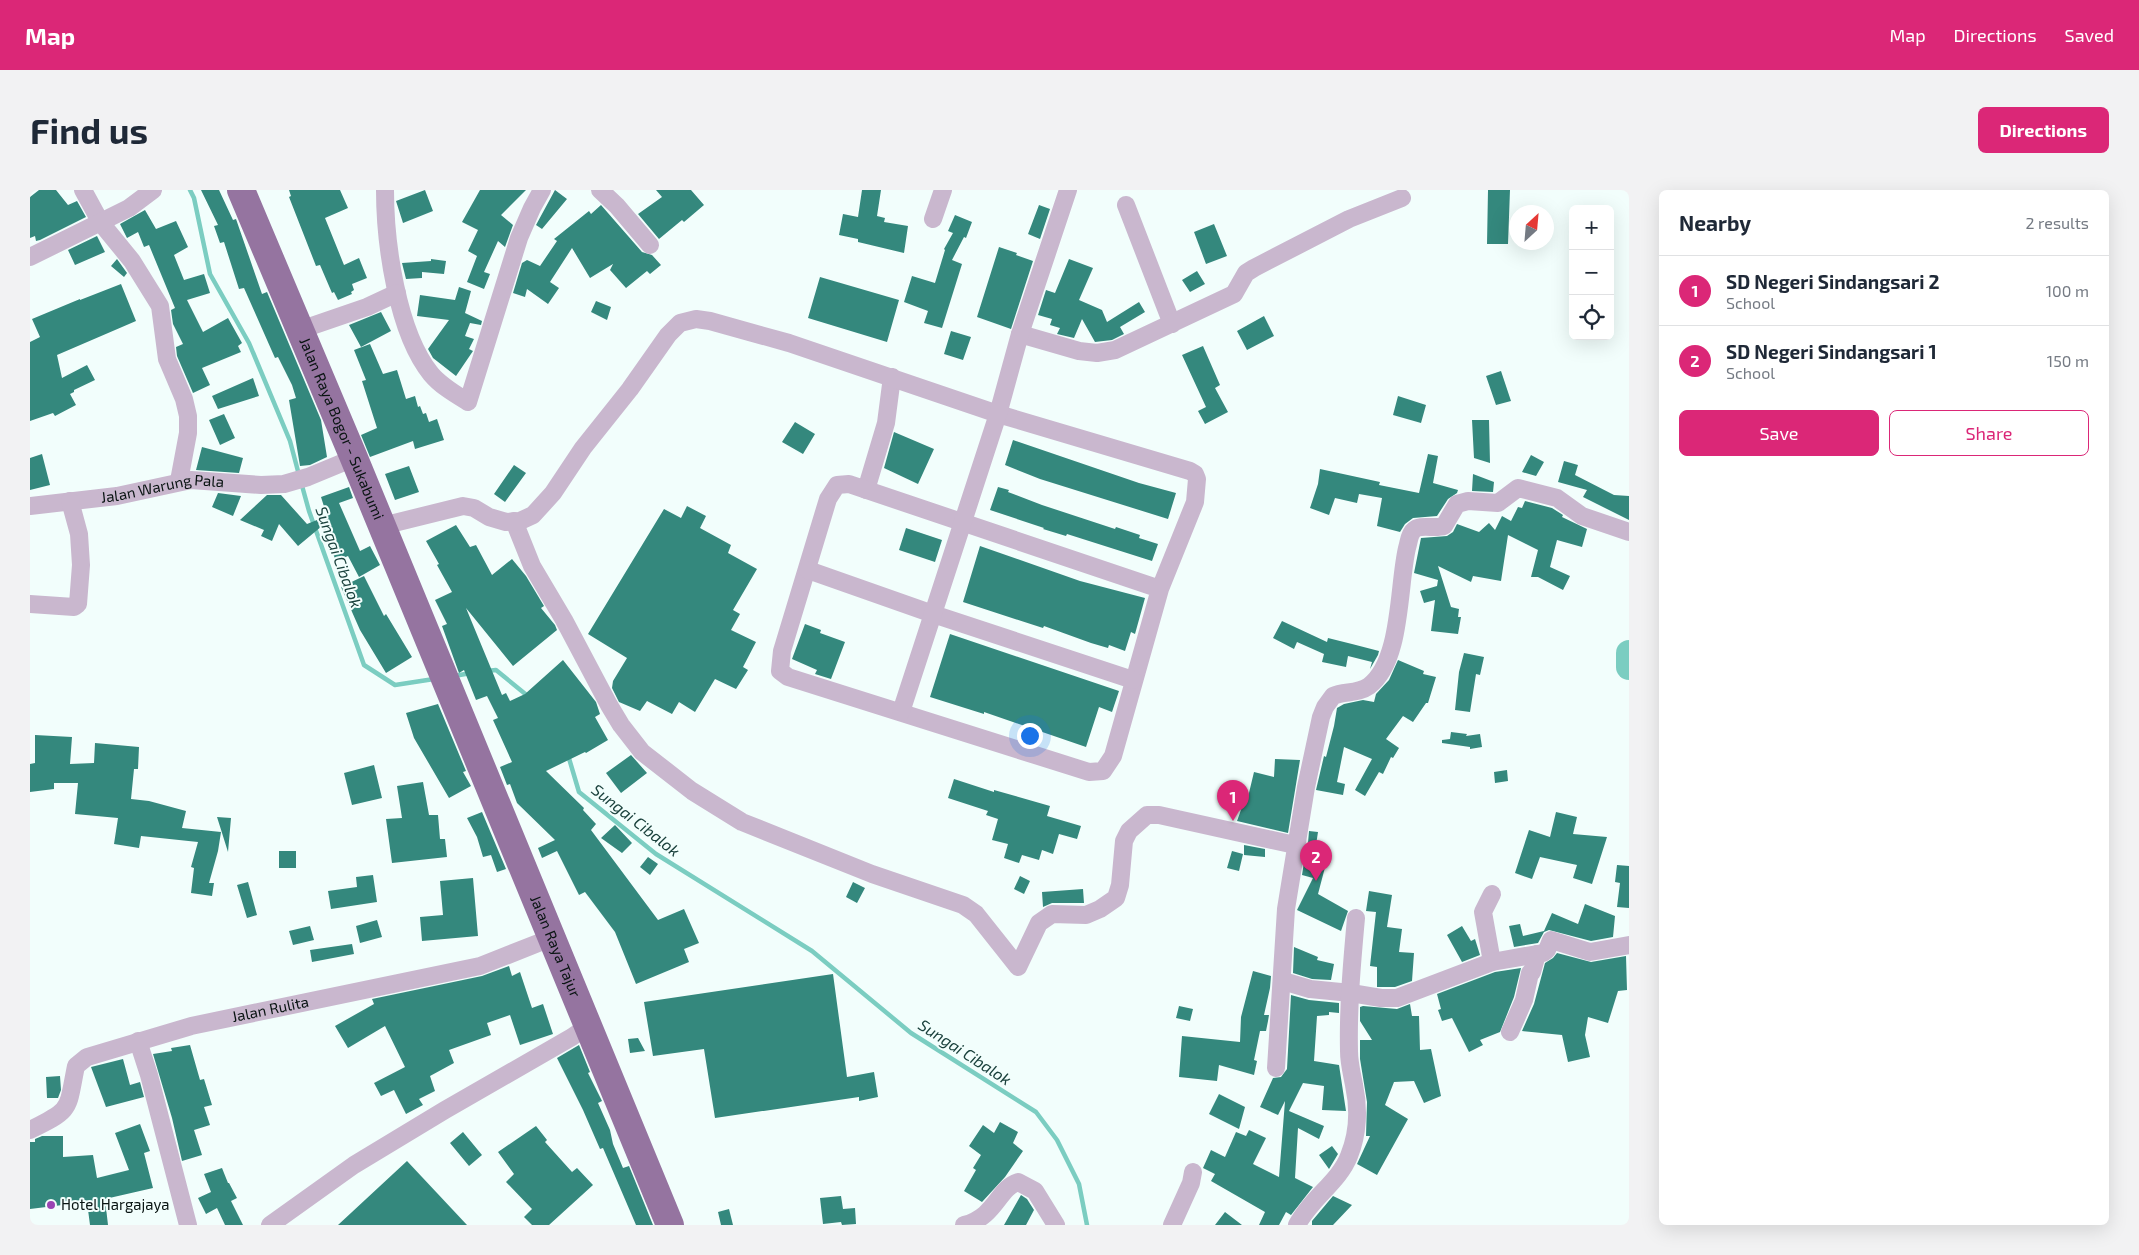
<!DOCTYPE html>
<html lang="en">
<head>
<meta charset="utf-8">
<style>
	:root { --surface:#fff; --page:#f2f2f3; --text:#1f2937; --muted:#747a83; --line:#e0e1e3; --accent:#db2777 }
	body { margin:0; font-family:"Exo 2",sans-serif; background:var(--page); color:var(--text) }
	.controls { position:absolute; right:15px; top:15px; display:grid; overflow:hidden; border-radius:8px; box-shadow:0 5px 20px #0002 }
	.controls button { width:45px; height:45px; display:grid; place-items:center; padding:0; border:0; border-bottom:1px solid var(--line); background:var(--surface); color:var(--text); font:25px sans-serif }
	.compass { position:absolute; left:1479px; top:15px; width:45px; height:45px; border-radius:50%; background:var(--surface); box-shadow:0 5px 20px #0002; rotate:26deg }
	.you { position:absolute; left:999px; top:545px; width:18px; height:18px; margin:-12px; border:4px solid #fff; border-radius:50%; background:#1a73e8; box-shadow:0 0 0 8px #1a73e833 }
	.badge { display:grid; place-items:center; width:32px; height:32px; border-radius:50%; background:var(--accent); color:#fff; font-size:16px; font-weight:700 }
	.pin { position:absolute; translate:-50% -41px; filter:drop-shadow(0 1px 2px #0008) }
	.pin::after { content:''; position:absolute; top:26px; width:18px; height:15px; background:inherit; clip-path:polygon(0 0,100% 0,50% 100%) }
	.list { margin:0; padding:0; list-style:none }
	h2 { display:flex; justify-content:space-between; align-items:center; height:65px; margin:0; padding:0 20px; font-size:21px }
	h2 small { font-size:16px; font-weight:400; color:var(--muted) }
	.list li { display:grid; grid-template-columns:32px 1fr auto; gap:15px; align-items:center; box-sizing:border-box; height:70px; padding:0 20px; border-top:1px solid var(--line) }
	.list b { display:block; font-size:19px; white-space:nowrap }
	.list p { margin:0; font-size:16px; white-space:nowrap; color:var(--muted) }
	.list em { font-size:16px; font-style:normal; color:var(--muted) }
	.actions { display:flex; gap:10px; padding:15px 20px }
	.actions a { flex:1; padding:11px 0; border:1px solid var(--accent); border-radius:8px; text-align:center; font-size:18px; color:var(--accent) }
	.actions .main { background:var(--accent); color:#fff }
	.icon { flex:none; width:28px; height:28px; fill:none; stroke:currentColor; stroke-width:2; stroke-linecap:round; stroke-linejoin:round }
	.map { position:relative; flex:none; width:1599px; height:1035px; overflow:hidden; border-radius:8px }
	header { display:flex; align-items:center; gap:30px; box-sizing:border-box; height:70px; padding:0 25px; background:var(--accent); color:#fff }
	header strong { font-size:24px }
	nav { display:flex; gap:28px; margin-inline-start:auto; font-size:18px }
	.intro { display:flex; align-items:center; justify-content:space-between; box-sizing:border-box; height:120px; padding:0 30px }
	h1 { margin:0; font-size:35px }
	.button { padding:12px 22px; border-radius:8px; background:var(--accent); color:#fff; font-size:18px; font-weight:700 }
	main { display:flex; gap:30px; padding:0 30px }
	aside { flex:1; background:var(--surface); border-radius:8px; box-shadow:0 5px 20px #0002 }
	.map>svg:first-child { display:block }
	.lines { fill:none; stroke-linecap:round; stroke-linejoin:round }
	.stream { stroke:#7bcdc1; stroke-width:4.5 }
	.river { stroke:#7bcdc1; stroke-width:26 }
	.building { fill:#34887d }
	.minor { stroke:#c9b7ce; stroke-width:18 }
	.trunk { stroke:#9574a0; stroke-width:28 }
	.poi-dot { fill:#9a45b3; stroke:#f2fefc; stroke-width:2 }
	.labels { text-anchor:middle; stroke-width:4; stroke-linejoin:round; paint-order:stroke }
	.street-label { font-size:15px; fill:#091412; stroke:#f2fefc }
	.poi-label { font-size:15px; fill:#091412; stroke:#f2fefc; text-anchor:start }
	.water-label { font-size:16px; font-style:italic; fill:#1a413c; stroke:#f2fefc }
</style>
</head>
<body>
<header>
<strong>Map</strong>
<nav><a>Map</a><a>Directions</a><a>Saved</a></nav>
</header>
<div class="intro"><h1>Find us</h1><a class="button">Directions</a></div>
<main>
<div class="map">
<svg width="1599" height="1035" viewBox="0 0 1599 1035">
	<rect width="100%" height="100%" fill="#f2fefc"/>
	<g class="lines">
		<path class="stream" d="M160 0 164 8 180 84 219 153 260 251 269 285
			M271 292 279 321 334 475 365 495 404 489
			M456 481 466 480 499 507
			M424 486 441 483
			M538 565 549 602 626 664 782 761 881 843 1006 922 1027 950 1049 994 1057 1035"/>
		<path class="river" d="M1599 463V477"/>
	</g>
	<path class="building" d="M9 0H26L38 15 47 11 56 27 10 50 6 51 5 46 0 48V7Z
		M171 0H189L203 30 206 29 232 104 237 102 291 230 297 267 280 275 270 276 259 210 266 208 262 195 248 167 245 168 214 98 209 99 194 52 190 53 184 36 188 35Z
		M259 0H310L318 18 295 28 314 75 329 68 337 88 322 94 324 100 321 102 322 104 308 110 304 102 302 103 290 75 286 76 259 7 261 6Z
		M395 0 403 21 373 33 366 11Z
		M450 0H496L471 25 483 35 475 57 468 51 454 82 460 84 454 99 437 92 447 66 438 61 448 40 432 32Z
		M525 0 537 9 512 39 506 35Z
		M626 0H661L674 15 654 32 652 30 629 49 608 24 632 7Z
		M832 0H851L847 26 855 28 854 32 878 36 874 63 828 52V49L809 45 813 24 828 27Z
		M1458 0H1480L1478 54H1457Z
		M571 15 612 62 622 65 631 75 620 84 617 81 596 98 580 80 583 74 560 88 542 58 520 92 529 98 518 114 497 99 495 107 483 103 492 73 497 70 510 76 527 51 524 49 559 21 561 24Z
		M1009 15 1020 19 1010 49 998 44Z
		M115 20 126 39 146 31 158 57 144 65 154 90 174 84 180 103 157 110 173 142 198 128 212 153 208 156 211 162 172 178 180 195 163 203 147 166 146 157 153 154 143 134 141 120 145 118 119 55 114 57 108 42 97 48 90 34Z
		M925 25 942 32 936 48 934 47 922 70 932 74 912 138 894 133 898 121 874 112 882 86 905 93 915 60 914 59 923 43 918 41Z
		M1184 34 1197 66 1176 74 1164 42Z
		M67 46 75 62 45 75 38 60Z
		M969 57 987 63 986 65 1003 71 981 139 947 127Z
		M87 69 97 83 94 87 81 76Z
		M401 69 416 71 414 84 392 82V88L376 89 372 73 401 71Z
		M1039 69 1063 78 1049 110 1072 120 1077 132 1109 112 1115 122 1090 137 1094 144 1082 150 1065 152 1052 129 1044 148 1027 144 1030 138 1020 135 1022 129 1008 125 1016 100 1025 103Z
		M1167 81 1175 94 1160 102 1152 90Z
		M790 87 869 110 857 152 778 128Z
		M91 94 106 131 27 165 32 188 57 175 65 190 44 200V202L40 204 46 215 25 226 23 223 0 231V152L10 147 2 129 50 109V110Z
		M429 97 441 101 435 123 452 131 451 135 440 133 435 146 444 149 439 159 443 161 426 186 403 168 398 159 419 130 387 126 390 105 425 110Z
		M566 111 581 117 577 130 561 122Z
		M351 122 361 141 331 157 319 135Z
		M1234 126 1244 146 1217 160 1207 141Z
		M921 141 941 147 933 170 914 164Z
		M340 154 353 184 367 180 376 209 385 206 388 217 390 216 393 224 396 223 399 232 407 229 414 250 385 259 383 251 340 267 331 245 347 238 332 191 336 190 324 160Z
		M1173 156 1190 195 1185 198 1198 222 1175 234 1168 221 1176 217 1152 165Z
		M1471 181 1481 211 1466 215 1456 186Z
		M223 188 229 206 188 219 182 206Z
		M1368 206 1396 215 1391 233 1363 225Z
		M194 224 205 248 190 255 179 230Z
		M1442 230H1459L1460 273 1444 268Z
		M765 232 785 244 773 264 752 252Z
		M864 242 904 259 888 294 854 278Z
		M983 250 1109 293 1146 303 1138 329 1010 289 975 275Z
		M172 257 213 268 209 283 166 280Z
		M12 264 20 295 0 300V268Z
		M1398 264 1408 266 1403 293 1428 300 1427 303 1418 309 1407 326 1383 328 1375 334 1370 342 1347 336 1352 308 1329 304 1327 313 1305 308 1299 325 1280 318 1288 294 1290 279 1350 292 1349 295 1389 303Z
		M1501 265 1514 272 1506 286 1492 282Z
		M1534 271 1548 275 1545 285 1584 305 1599 306V330L1553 307 1557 300 1528 292Z
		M484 275 496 283 475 312 464 304Z
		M379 276 389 302 365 310 355 284Z
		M1443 284 1464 292 1463 302 1442 301Z
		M319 297 323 308 309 313 330 361 340 356 350 375 329 387 318 366 306 371 292 336 268 356 249 334 242 351 231 346 234 340 210 330 237 305H251L277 334 297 326 291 307Z
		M968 297 979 300 978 302 1012 315 1085 339 1086 337 1110 345 1109 348 1128 354 1122 371 1037 344 1036 346 1013 339 1014 338 960 320Z
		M188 303 211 306 203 326 182 317Z
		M1495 311 1522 318 1533 325 1532 327 1557 339 1552 357 1527 350 1520 377 1540 386 1533 400 1508 387H1501L1508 360 1478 345 1471 391 1443 386 1441 392 1408 376 1421 417 1429 419 1428 427H1431L1428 444 1401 441 1405 410 1394 413 1390 401 1407 396 1408 390 1384 383 1391 348 1417 346 1423 342 1427 334 1449 342 1459 333 1465 340 1472 326 1481 331 1488 317 1492 318Z
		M657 316 676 326 670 338 701 355 698 363 727 379 703 420 710 424 701 440 726 452 713 477 718 480 706 499 685 489 665 522 649 512 642 524 617 511 610 521 589 512 582 498 583 491 597 468 558 444 634 319 651 328Z
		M426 335 440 357 446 355 462 385 482 369 496 386 514 416 511 418 525 435 527 440 483 476 436 418 472 505 476 503 480 511 495 504 533 470 566 512 570 524 565 527 578 550 556 563 555 562 516 581 554 618 553 620 566 634 561 640 628 730 654 719 669 753 654 759 659 772 606 794 585 742 555 702 549 705 527 661 512 668 508 658 525 650 487 613 480 594 477 595 470 577 482 572 463 530 468 528 457 506 446 510 434 480 429 483 412 436 417 434 405 410 422 402 407 375 409 374 396 351Z
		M876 338 912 350 905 372 869 360Z
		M950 356 1050 391 1115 408 1105 444 1101 442 1095 461 1079 455 1078 458 1061 453 1014 436 1013 438 933 412Z
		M334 386 354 426 356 424 382 467 356 483 330 440 311 397Z
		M1252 431 1297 452 1298 448 1322 454 1349 461 1348 465 1340 479 1342 472 1318 466 1316 477 1292 472 1294 464 1267 452 1264 459 1243 448Z
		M775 434 791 440 790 443 815 452 801 489 785 484 787 480 762 469Z
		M920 444 1089 501 1082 522 1069 517 1056 557 954 522V524L900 507Z
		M1434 463 1454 467 1450 485 1446 484 1440 522 1425 520 1429 482Z
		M1368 470 1394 481 1393 484 1406 487 1398 513H1396L1383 532 1373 526 1356 549 1369 558 1363 568 1361 567 1353 584 1349 582 1335 606 1325 600 1342 569 1314 557 1307 592 1315 594 1313 605 1286 600 1294 566 1296 567 1304 536 1307 518 1314 514 1333 510 1344 512 1346 504 1359 490Z
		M408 514 436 581 433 582 441 596 419 608 384 548 376 523Z
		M1421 542 1437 544 1436 546 1450 544 1452 557 1440 559V557L1412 553V550L1420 549Z
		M5 545 42 547 40 574 64 573 65 553 109 557 108 579H104L101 609 119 611 156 621 152 638 191 642 188 661 179 693H184L182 706 161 703 164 678 161 677 168 652 111 646 109 658 84 654 88 628 45 624 48 593H24V599L0 602V574L5 573Z
		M601 565 617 583 591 603 576 583Z
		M1245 569 1270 570 1258 643 1207 631 1216 606 1218 607 1224 582 1244 587Z
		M344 575 352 608 322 615 314 583Z
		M1477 580 1478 591 1465 593 1464 582Z
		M924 589 964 602V600L1020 616 1017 626 1051 636 1047 649 1029 644 1023 664 1012 660 1009 670 992 665 989 673 974 668 978 654 962 650 968 629 956 625 958 621 918 608Z
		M393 592 399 625H408L410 649H415L417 667 362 673 356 629 372 628 367 596Z
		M452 622 476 679 467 682 461 665 453 667 447 647 437 628Z
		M1526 622 1547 627 1543 644 1577 647 1562 694 1543 688 1547 675 1510 667 1502 689 1485 683 1499 640 1520 647Z
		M187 627 201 628 198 662Z
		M585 635 602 653 592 663 571 648Z
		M1279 641 1288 642 1286 655 1278 653Z
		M1214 655 1235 659V667L1214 665Z
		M1276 660 1298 666 1288 704 1318 721 1311 741 1267 720 1283 688 1272 685Z
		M249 661H266V678H249Z
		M1202 661 1213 664 1209 681 1197 678Z
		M618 667 628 674 620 685 610 677Z
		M1587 675 1599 676V718L1587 717 1590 693 1585 692Z
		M343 685 347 712 301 719 298 701 327 697 326 687Z
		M990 686 1000 691 994 704 984 699Z
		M443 688 448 746 392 751 390 727 413 725 410 691Z
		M218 692 227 725 217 728 207 695Z
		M823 692 835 698 827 713 816 707Z
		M1053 699 1054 713H1022L1013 717 1012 702Z
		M1339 701 1362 705 1357 737 1372 739 1369 762 1384 763 1382 791 1365 797H1347V777L1340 776 1346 722 1336 721Z
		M1555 714 1585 726 1583 747 1561 751 1519 740 1514 742 1508 753 1484 757 1479 736 1490 734 1493 746 1514 741 1522 723 1548 734Z
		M347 730 352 747 330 753 326 736Z
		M280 736 284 750 263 755 259 741Z
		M1432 736 1441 751 1445 749 1450 765 1432 772 1417 745Z
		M322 754 324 764 282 772 280 760Z
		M1264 757 1288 767 1287 770 1304 774 1301 790 1282 789 1263 783Z
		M1527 763 1561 772 1596 766 1597 800 1588 801 1578 833 1558 827 1555 845 1560 867 1538 872 1532 845 1492 841 1504 814 1515 773 1523 768Z
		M479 776 482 786 490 782 502 818 513 814 523 844 490 855 480 825 457 833 461 845 419 860 424 873 400 886 405 901 389 909 393 915 376 924 364 900 351 906 344 893 375 877 355 836 318 858 305 836 344 814 342 809 452 786Z
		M1491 778 1484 807 1470 842 1450 850 1453 855 1439 862 1422 828 1412 831 1408 820 1411 819 1407 804 1465 782Z
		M1223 781 1241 786 1240 798 1234 825H1239L1238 831 1236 841H1230L1224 870 1227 871 1224 885 1189 875 1187 891 1149 887 1152 846 1210 852 1211 827Z
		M803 784 817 887 844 882 848 907 829 911V907L685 928 674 859 623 866 614 812Z
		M1261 805 1279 810 1309 813V823L1299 822V825L1287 826 1284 871 1309 875 1316 921 1292 920 1294 896 1273 893 1259 921 1294 936 1289 949 1268 938 1265 988 1283 997 1261 1025 1256 1022 1249 1035H1229L1235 1022 1181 991 1185 984 1173 978 1181 960 1195 967 1206 942 1216 946 1219 940 1236 948 1223 974 1249 987 1255 911 1248 925 1230 917 1243 888 1251 887 1257 879Z
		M1380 814 1382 826H1389L1390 860 1401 859 1411 906 1394 913 1384 891 1364 892 1355 915 1378 929 1347 985 1327 974 1340 946H1336L1337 912 1330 869V850H1342L1330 831V817L1333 816 1367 819Z
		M1149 816 1163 819 1160 831 1146 828Z
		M608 848 615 861 600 863 598 849Z
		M160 855 170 890 174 889 182 915 174 917 180 935 164 940 172 965 152 971 142 928 123 864 142 861 141 858Z
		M549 855 560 882 558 883 572 911 568 913 580 940 583 954 593 978 599 976 623 1035H606L573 958 570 959 553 920 527 868Z
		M93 869 100 895 110 892 114 907 76 917 61 877Z
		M30 886 31 900 28 908H17L16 887Z
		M1189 904 1215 917 1209 939 1179 924Z
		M970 932 988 942 983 953 993 961 975 987 952 1012 934 1001 946 980 943 978 951 965 939 956 953 935 964 943Z
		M110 934 120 961 114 963 123 998 75 1009 78 1035H60L57 1012 0 1019V952H5V949L12 946H33V967L63 965 67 988 99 980 85 943Z
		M506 936 517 950 515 952 542 982 547 978 563 995 519 1035H502L494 1027 502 1019 476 992 484 984 468 962Z
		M433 942 452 965 439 976 420 953Z
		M1302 956 1308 964 1299 979 1289 965Z
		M377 971 437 1035H308Z
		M192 978 198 993H199L207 1008 201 1011 213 1035H195L187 1018 176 1024 168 1008 181 1002 174 984Z
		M991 1005 997 1009 1004 1020 996 1035H974Z
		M811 1006 813 1019 825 1018 826 1034 812 1035 811 1032 793 1034 790 1008Z
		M1303 1006 1322 1015 1303 1035H1282V1031Z
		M699 1019 703 1035H691L688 1022Z
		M1195 1022 1212 1035H1185Z"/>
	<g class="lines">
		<g class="minor">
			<path d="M53 0 71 33 102 71 130 116 137 169 154 209 158 226V243L149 291"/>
			<path d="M355 0C355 53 367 142 401 184 411 196 425 204 438 212L489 48 502 18 512 0"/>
			<path d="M570 0 587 16 620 55"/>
			<path d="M1096 15 1142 134"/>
			<path d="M903 29 913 0"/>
			<path d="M0 67 99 18 123 0"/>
			<path d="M270 140 337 117 367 103"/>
			<path d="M990 144 1049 161 1067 163 1085 160 1204 104 1216 83 1224 78 1319 29 1372 8"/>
			<path d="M836 300 856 233 862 187"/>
			<path id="s1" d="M0 316 87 306 161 290 231 295 254 294 278 287 324 268"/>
			<path d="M484 331 502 376 534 430 579 515 591 535 612 562 662 601 712 632 842 684 933 715 946 724 988 777 1009 733 1022 724 1056 725 1070 719 1086 708 1090 695 1094 651 1099 641 1117 625H1129L1265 655"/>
			<path d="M352 336 433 316 444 318 459 327 476 332 490 331 503 325 523 303 553 258 600 199 638 145 650 133 666 129 680 131 759 153 968 224 1160 281 1165 284 1167 289 1165 312 1130 399 1083 566 1073 581 1059 582 758 487 750 481 752 461 798 309 807 295 819 294 1130 399"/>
			<path d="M778 380 903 424 1103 490"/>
			<path d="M0 414 44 417 48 414 51 375 49 344 40 311"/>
			<path d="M871 522 968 224 990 144 1038 0"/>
			<path d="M1462 704 1453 722 1462 772"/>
			<path d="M1253 791 1280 799 1321 803 1351 808H1367L1462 772 1513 763 1517 760 1521 750 1560 762 1599 755"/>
			<path d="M1480 842 1494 810 1500 783 1502 782 1507 764"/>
			<path d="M108 851 119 885 158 1035"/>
			<path d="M1246 878 1256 719 1276 597 1291 527 1295 517 1303 506C1314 501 1328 504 1339 496 1372 471 1368 396 1377 358 1379 352 1379 344 1384 340 1390 334 1405 339 1414 336L1427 314 1438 311 1468 313 1488 298 1527 308 1552 326 1599 342"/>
			<path id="s2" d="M0 940C43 919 37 920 46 876L57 867 161 836 450 776 521 748"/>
			<path d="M240 1035 324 975 415 920 542 847 559 835"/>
			<path d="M934 1035C966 1027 968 998 988 992L1005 1001 1026 1035"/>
			<path d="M1142 1035 1161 993 1163 982"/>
			<path d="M1267 1035C1281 1008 1309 992 1319 966 1328 944 1329 918 1324 895 1322 884 1319 873 1319 861 1318 817 1322 772 1326 728"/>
		</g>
		<path class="trunk" id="s3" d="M211 0 324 268 640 1035"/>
	</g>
	<circle class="poi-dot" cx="21" cy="1015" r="5"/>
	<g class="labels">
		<g class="street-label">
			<text dy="5" stroke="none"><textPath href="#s3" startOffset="259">Jalan Raya Bogor - Sukabumi</textPath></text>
			<text dy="5" stroke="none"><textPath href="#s1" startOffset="134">Jalan Warung Pala</textPath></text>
			<text dy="5" stroke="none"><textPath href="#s3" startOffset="819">Jalan Raya Tajur</textPath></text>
			<text dy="5" stroke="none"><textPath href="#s2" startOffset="289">Jalan Rulita</textPath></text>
		</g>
		<g class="poi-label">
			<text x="31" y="1020">Hotel Hargajaya</text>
		</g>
		<g class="water-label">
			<text transform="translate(309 367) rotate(70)" y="6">Sungai Cibalok</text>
			<text transform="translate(606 630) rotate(38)" y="6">Sungai Cibalok</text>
			<text transform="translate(935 862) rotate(33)" y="6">Sungai Cibalok</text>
		</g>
	</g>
</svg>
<div class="controls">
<button>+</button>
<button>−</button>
<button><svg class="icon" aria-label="locate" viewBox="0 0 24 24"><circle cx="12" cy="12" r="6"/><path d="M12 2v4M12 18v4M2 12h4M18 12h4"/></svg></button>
</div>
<svg class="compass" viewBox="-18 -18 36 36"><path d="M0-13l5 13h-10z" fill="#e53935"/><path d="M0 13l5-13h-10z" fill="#747a83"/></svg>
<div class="you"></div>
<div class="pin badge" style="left:1203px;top:631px">1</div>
<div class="pin badge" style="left:1286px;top:691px">2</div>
</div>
<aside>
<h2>Nearby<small>2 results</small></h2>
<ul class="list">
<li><span class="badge">1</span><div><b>SD Negeri Sindangsari 2</b><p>School</p></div><em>100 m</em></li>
<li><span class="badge">2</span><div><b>SD Negeri Sindangsari 1</b><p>School</p></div><em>150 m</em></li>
</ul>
<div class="actions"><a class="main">Save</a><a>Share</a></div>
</aside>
</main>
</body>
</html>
